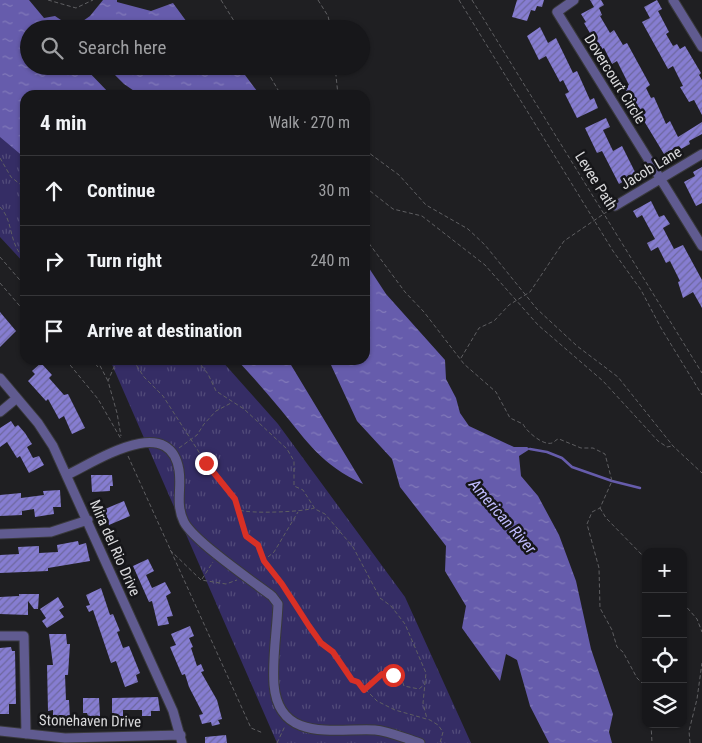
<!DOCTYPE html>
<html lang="en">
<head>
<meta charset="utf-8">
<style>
	:root { --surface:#17171a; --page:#202023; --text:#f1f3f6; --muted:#9e9fa2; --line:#363639 }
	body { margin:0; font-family:"Roboto Condensed",sans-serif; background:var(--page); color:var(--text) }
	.controls { position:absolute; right:15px; bottom:15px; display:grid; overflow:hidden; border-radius:10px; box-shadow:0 1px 4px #0004 }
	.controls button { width:45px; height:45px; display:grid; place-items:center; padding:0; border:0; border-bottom:1px solid var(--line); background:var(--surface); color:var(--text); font:25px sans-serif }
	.stop { position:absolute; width:15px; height:15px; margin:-11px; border:4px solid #d93025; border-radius:50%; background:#fff }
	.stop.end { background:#d93025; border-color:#fff; box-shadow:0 1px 5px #0008 }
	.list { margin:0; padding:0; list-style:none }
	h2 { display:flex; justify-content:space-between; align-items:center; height:65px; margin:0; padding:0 20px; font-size:21px }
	h2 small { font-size:16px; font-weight:400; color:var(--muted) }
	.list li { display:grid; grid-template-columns:32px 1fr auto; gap:15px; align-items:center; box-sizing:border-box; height:70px; padding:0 20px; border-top:1px solid var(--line) }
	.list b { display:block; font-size:19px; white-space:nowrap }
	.list em { font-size:16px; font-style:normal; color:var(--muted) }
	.icon { flex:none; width:28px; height:28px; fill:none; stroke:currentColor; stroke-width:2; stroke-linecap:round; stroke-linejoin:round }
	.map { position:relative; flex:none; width:702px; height:743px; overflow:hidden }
	.search { position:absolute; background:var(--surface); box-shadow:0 1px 4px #0004; left:20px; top:20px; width:350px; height:55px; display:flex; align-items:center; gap:12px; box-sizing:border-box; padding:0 18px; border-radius:28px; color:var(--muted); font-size:19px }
	.panel { position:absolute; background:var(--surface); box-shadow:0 1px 4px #0004; left:20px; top:90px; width:350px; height:275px; border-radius:15px }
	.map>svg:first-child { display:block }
	.grass { fill:url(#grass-tufts) }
	.water { fill:url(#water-ripples) }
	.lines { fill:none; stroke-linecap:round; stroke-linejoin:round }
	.stream { stroke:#665cac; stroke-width:2.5 }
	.building { fill:url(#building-hatch) }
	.minor-casing { stroke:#39393c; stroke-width:11 }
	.path { stroke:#5f5f62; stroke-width:1; stroke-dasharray:4 2.5; stroke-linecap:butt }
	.minor { stroke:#605b90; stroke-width:9 }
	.route { stroke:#d93025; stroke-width:6 }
	.labels { text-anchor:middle; stroke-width:5; stroke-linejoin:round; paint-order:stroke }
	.street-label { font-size:15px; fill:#d9d9db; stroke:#161619 }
	.water-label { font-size:16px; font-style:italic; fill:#bfbbfd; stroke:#161619 }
</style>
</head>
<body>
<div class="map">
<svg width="702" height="743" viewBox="0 0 702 743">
	<defs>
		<pattern id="grass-tufts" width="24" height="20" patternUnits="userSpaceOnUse" patternTransform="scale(1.25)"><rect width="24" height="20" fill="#352d65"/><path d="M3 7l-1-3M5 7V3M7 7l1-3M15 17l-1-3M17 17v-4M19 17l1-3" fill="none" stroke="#524b7a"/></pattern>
		<pattern id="water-ripples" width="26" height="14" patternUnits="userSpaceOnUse" patternTransform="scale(1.25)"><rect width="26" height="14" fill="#665cac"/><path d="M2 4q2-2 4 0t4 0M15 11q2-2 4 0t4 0" fill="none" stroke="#827aba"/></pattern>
		<pattern id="building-hatch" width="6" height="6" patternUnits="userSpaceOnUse" patternTransform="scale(1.25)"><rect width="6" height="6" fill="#867dd1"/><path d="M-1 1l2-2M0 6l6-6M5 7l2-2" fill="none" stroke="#6e689f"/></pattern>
	</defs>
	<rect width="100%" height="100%" fill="#1f1f22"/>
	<path class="grass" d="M0 111 25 139V264L0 237Z
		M110 360H221L278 424 405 597 471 743H277Z"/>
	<path class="water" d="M0 0H29L44 18 55 16 73 28 90 16 103 0H117V2L151 11 173 3 192 29H29V66H83L111 95H25V158L0 137Z
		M99 66H228L234 72 245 75 260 95H140L124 84 115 75Z
		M365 262 386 294 445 360 446 379 456 398 460 413 469 426 514 447H527L530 449 519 456 521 476 538 496 559 535 576 581 591 649 613 714 609 732 612 743H549L530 706 517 660 506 654 500 681 462 628 466 606 445 571 446 546 400 487 392 459 357 421 331 365 314 360H365Z
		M237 360H288L363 484C321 464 309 444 281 410 267 393 252 376 237 360Z"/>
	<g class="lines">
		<path class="stream" d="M530 449 547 452 562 458 572 467 612 481 640 488"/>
	</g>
	<path class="building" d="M517 0H544L542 7 537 6 535 11 531 10 527 21 512 17Z
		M590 0H601L604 5 599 8 602 15 600 16 610 33 614 30 623 45 627 43 650 85 646 88 651 98 654 97 666 124 670 121 678 137 702 122V134L689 141 690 144 681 149 679 146 664 154 624 88 629 85 617 61 612 64 604 48 600 50 584 23 586 22 581 14 594 7Z
		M657 0 662 9 658 11 669 32 666 34 673 46 677 44 680 49 685 46 701 73 699 75 702 80V115L694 100 689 102 680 87 683 86 673 66 668 69 642 22 650 18 644 7Z
		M540 27 548 43 556 38 573 73 577 71 590 100 594 98 598 108 577 118 565 94 569 92 563 80 560 82 546 56 539 60 527 36Z
		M606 118 610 127 603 130 613 151 622 146 636 174 619 184 602 151 597 153 585 128Z
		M702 167V203L696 206 684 182 695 176 693 172Z
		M651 201 659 217 664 215 670 224 663 228 674 249 683 245 702 280V308L693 292 683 298 678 282 680 281 670 261 666 263 658 247 651 251 647 243 655 239 642 215 637 218 633 211Z
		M0 312 16 331 0 347Z
		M41 363 52 375 49 378 64 395 68 394 85 428 72 434 64 416 59 419 48 399 46 401 28 381 35 374 32 371Z
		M11 421 15 427 18 425 25 433 32 444 27 447 33 458 39 456 44 465 29 473 20 456 17 458 7 442 0 447V428Z
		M91 475H112L113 486H110V491L92 492Z
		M60 490 61 507H53L54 514 35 517 34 509 22 511V515L0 516V495L21 493V498L44 495 43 491Z
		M124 501 130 516 109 525 105 509Z
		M78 541 79 545 86 543 90 561 48 568V571L0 573V555L19 554 18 547 39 546V553L58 552 57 545Z
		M148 559 154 571 146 575 152 588 165 582 171 593 166 596 173 616 167 617 169 624 158 626 152 601 149 602 133 566Z
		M101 588 110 615 113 614 120 631 117 632 123 648 129 646 140 673 136 675 138 682 125 687 116 661 111 663 93 610 89 612 86 606 90 605 86 595Z
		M19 594H39L38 609H34L28 601V615L0 614V597L19 596Z
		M58 597 64 607 59 610 64 617 47 628 42 621 46 618 40 609Z
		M190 626 194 636 189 638 193 647 191 648 197 666 201 664 204 671 201 672 217 700 222 719 218 720 220 724 212 726 211 722 202 724 199 715 203 714 189 687 185 674 182 675 170 647 176 645 171 634Z
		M49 634H66L67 644H70L68 675H65L66 700H69L70 720H53V710L48 711 47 665H53Z
		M11 647 12 651H15L16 704H9V714H0V648Z
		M158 697 160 711H151V716H142V710H123V716H112V698Z
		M83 698H99L100 716H88L87 713H83Z
		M226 735 227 743H205V737Z"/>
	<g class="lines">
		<defs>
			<path id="minor" d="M574 0 557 12 702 246
				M673 0 702 47
				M615 206 702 154
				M0 378 38 423 53 446 173 711 182 743
				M0 412 17 398
				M67 475C95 462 169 412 179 470 182 488 175 504 184 522 194 541 252 581 272 596L278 604C277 631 272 658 274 685 279 743 335 728 375 730 389 731 406 739 420 743
				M0 534 51 532 88 520
				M0 636H24L26 734
				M0 731 65 738 181 735"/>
		</defs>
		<use href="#minor" class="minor-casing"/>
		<path class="path" d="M48 0 76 8 93 0
			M221 0 239 29
			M318 0 328 16 331 29
			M459 0 613 251 641 290 661 328 702 395
			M472 0 702 373
			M264 66 281 95
			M335 66 338 95
			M365 150 399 175 426 205 468 229 485 245 537 309 577 346 618 377 673 446 702 473
			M0 158 11 177 25 188
			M365 187 393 209 422 216 485 265 538 325 603 381 658 441 667 447 672 446
			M0 207C14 221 8 244 25 259
			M365 238 405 292 424 312 464 364 496 392 510 418 523 424C526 431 543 446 552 443 555 442 556 439 559 439L581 448H593L605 454 612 481 600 508 592 512 587 524 599 568 600 608 612 630 617 647 623 652 637 678 646 687
			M0 257 25 286
			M0 283 25 312
			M461 358 479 328 494 321 509 305 530 292 564 241 608 211
			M66 360 98 399 121 439
			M92 360 98 367
			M97 360 108 381
			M117 360 108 381 117 413 121 436
			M133 360 144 377 163 396 206 463 235 499 246 536 258 545 263 561 282 584 321 643 333 652 352 680 358 682 377 701 395 710 430 720 438 725 443 732 440 743
			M197 360 208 374 216 391 244 409 287 449 294 461V486L303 490 315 509 325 514 353 547 380 598 391 606 405 624 426 673 423 703 427 719
			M179 448 197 435 204 424 216 411 231 403
			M128 456 251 728 263 733
			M600 508 606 518 646 559
			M240 510C249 514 304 512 314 508
			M170 550 201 580 226 584 237 580
			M263 561 274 552 298 512
			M202 579 213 562
			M683 603 697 619 702 632
			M366 689C376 681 396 660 404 686L419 689 425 684
			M646 706 644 713 646 717
			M651 724 652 743
			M277 743 285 726
			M690 743 689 731 697 699 702 663"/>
		<use href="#minor" class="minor"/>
	</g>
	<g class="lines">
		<path class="route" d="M206 463 235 499 246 536 258 545 264 561 282 584 309 626 321 643 333 652 352 680 358 682 364 690 382 674 393 675"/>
	</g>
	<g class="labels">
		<g class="street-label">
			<text transform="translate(615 79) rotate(58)" y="5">Dovercourt Circle</text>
			<text transform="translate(651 168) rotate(-31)" y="5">Jacob Lane</text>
			<text transform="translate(596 181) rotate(58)" y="5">Levee Path</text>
			<text transform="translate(115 548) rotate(66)" y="5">Mira del Rio Drive</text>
			<text transform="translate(90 721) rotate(1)" y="5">Stonehaven Drive</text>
		</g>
		<g class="water-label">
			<text transform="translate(503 516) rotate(49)" y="6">American River</text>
		</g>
	</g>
</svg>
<div class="controls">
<button>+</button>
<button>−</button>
<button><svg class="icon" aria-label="locate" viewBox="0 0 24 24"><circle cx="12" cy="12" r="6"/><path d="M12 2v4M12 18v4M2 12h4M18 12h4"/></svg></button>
<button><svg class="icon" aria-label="layers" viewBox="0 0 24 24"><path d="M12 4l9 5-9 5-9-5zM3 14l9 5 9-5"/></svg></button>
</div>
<div class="stop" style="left:393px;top:675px"></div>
<div class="stop end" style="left:206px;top:463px"></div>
<div class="search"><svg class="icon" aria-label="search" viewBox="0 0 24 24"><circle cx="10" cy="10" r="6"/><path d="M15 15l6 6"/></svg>Search here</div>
<section class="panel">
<h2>4 min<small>Walk · 270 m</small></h2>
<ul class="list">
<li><svg class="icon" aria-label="ahead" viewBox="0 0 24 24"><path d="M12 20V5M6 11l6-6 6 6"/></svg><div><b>Continue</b></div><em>30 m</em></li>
<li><svg class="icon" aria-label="right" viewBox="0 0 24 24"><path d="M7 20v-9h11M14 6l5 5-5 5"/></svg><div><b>Turn right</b></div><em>240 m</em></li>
<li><svg class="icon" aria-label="arrive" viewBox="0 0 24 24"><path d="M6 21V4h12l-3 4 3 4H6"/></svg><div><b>Arrive at destination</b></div></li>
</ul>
</section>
</div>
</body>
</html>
